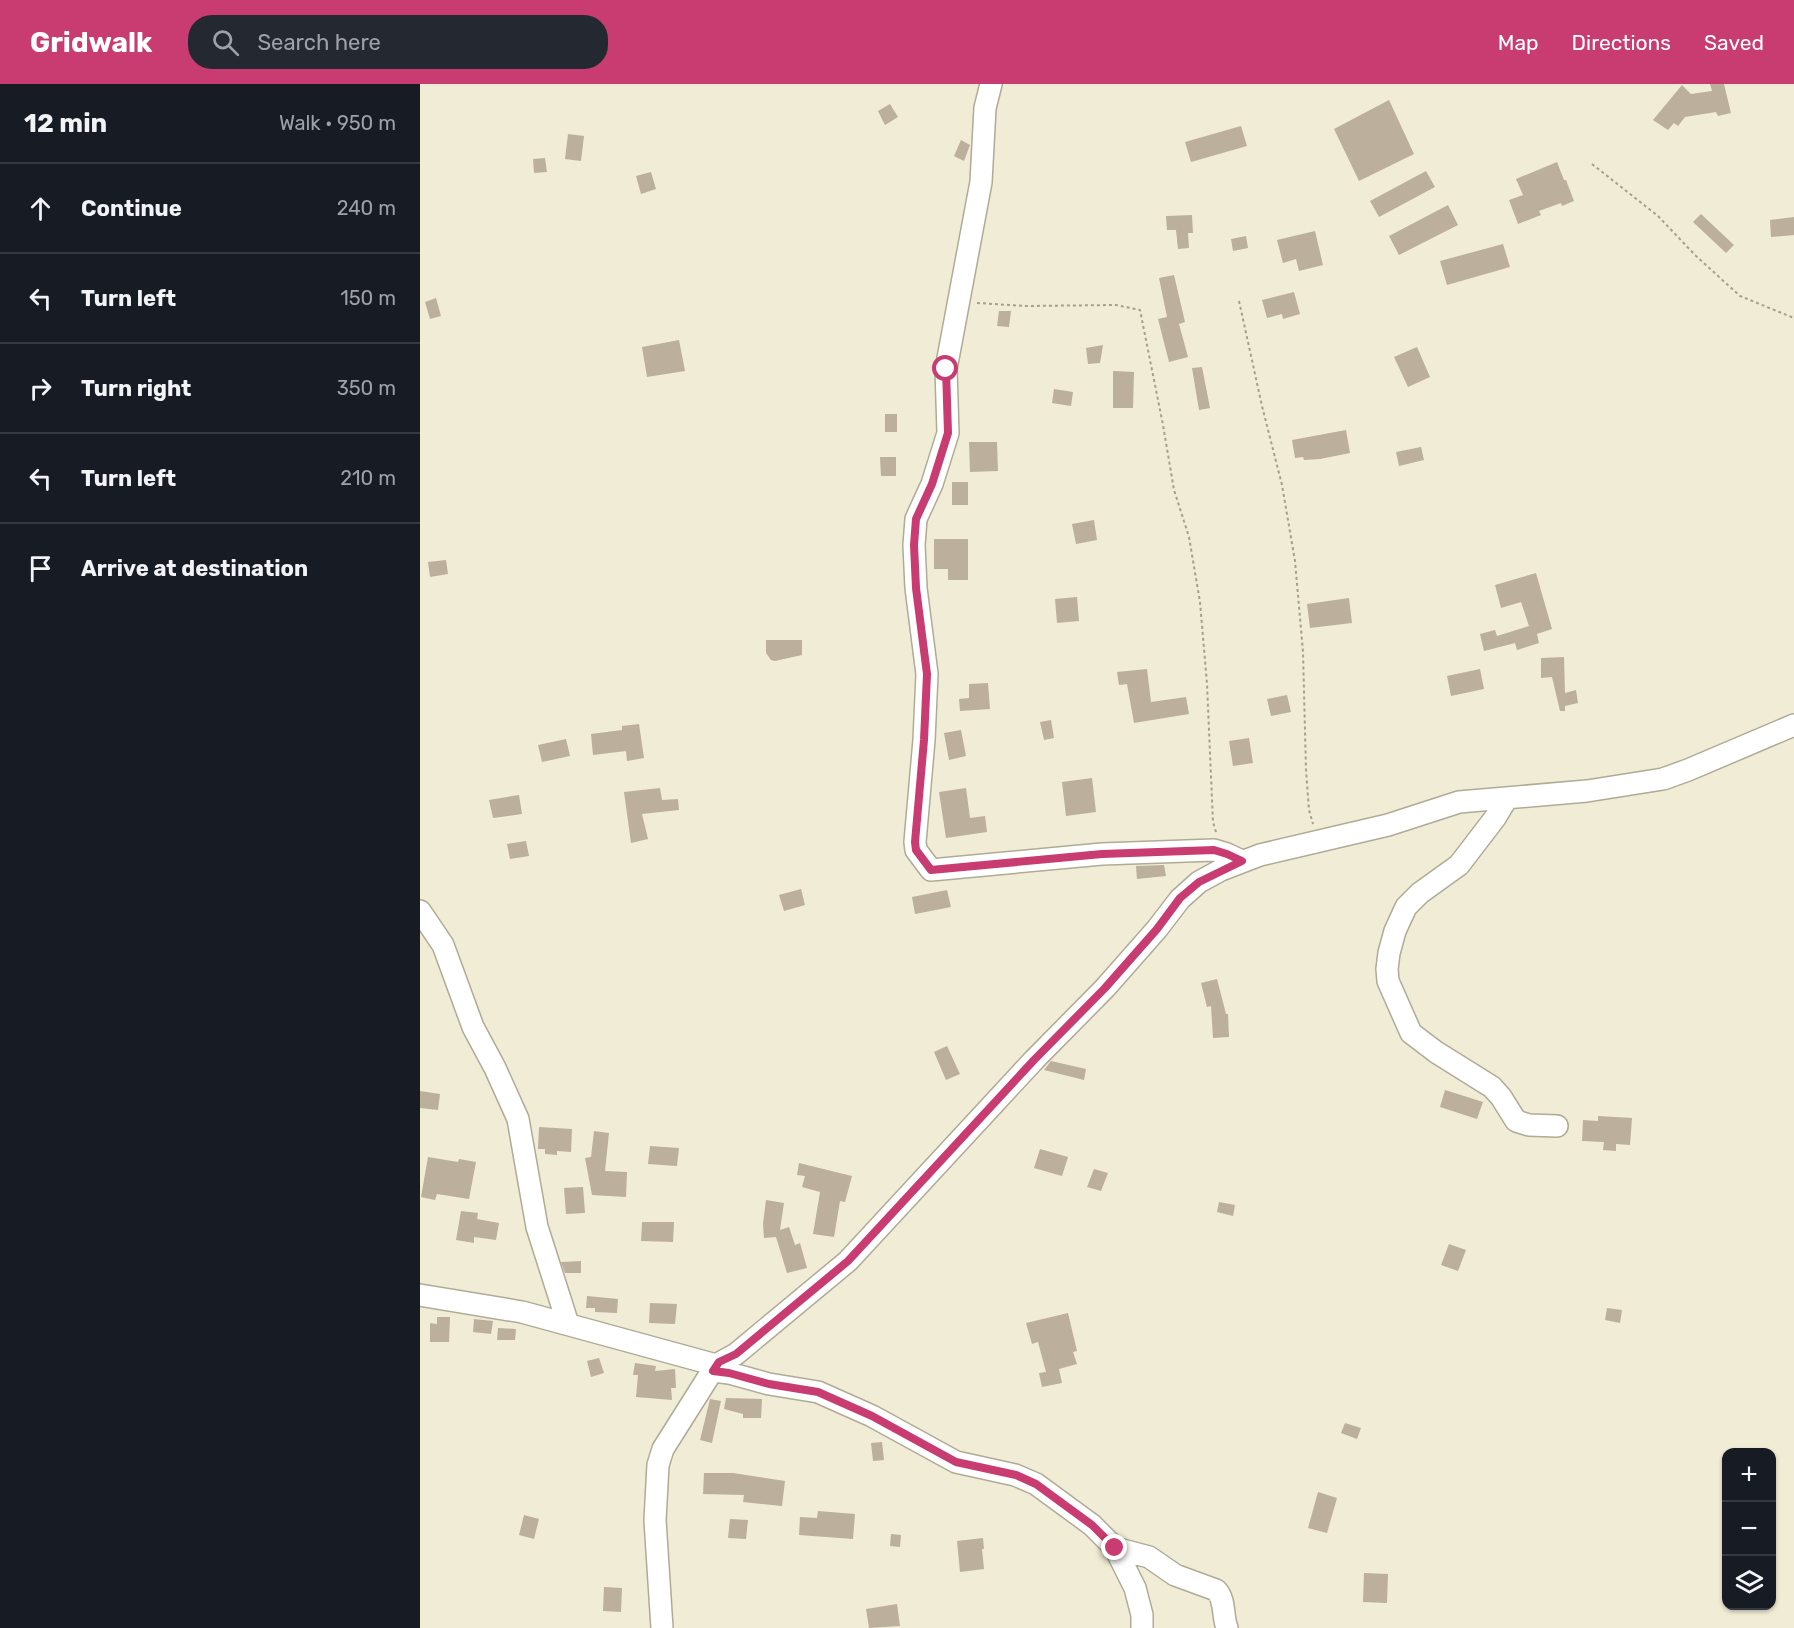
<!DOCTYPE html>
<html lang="en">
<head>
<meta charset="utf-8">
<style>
	:root { --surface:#171b24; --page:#242831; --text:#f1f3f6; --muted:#9ea1a6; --line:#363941; --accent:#c83c71 }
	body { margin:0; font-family:Rubik,sans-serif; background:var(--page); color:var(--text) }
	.controls { position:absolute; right:18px; bottom:18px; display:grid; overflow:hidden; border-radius:12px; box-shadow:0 2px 4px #0004 }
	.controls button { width:54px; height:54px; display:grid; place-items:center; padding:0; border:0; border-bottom:2px solid var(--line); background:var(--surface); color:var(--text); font:30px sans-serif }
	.stop { position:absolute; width:18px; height:18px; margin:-14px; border:4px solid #c83c71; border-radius:50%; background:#fff }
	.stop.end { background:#c83c71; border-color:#fff; box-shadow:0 2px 6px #0008 }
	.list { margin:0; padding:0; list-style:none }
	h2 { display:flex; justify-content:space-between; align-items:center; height:78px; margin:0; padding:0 24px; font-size:26px }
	h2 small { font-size:20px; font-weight:400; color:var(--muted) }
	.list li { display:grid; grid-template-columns:39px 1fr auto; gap:18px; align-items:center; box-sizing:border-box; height:90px; padding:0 24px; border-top:2px solid var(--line) }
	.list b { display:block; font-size:22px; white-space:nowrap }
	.list em { font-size:20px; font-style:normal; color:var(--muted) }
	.icon { flex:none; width:33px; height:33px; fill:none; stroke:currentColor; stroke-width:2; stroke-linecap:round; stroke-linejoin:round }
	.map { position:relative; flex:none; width:1374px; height:1544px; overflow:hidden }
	header { display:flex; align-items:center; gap:36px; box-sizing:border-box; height:84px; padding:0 30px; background:var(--accent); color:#fff }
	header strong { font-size:28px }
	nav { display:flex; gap:33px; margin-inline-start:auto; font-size:21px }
	.search { width:420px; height:54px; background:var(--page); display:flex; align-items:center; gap:15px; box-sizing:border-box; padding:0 21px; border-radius:24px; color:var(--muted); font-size:22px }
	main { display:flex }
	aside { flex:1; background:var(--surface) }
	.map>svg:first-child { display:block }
	.building { fill:#bcaf9c }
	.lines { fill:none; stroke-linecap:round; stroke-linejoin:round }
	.minor-casing { stroke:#afab96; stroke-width:24 }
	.path { stroke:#a3a08f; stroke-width:2; stroke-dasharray:3 3; stroke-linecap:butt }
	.minor { stroke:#fff; stroke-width:21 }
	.route { stroke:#c83c71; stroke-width:8 }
</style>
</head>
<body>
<header>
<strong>Gridwalk</strong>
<div class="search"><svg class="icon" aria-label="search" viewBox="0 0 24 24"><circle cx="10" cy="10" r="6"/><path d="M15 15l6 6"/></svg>Search here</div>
<nav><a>Map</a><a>Directions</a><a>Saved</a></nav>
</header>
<main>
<aside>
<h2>12 min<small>Walk · 950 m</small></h2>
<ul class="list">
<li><svg class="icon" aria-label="ahead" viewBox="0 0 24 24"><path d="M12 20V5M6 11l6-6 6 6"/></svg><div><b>Continue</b></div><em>240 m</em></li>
<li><svg class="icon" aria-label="left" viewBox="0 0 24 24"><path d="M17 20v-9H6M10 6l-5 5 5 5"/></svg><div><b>Turn left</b></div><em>150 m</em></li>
<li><svg class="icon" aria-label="right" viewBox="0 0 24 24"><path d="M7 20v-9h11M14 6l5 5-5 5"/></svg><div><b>Turn right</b></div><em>350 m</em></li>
<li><svg class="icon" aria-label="left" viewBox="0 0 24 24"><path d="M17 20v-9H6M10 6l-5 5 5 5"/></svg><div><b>Turn left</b></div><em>210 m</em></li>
<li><svg class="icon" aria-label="arrive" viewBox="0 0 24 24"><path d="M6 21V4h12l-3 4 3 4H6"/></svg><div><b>Arrive at destination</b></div></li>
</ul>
</aside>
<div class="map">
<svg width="1374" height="1544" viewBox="0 0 1374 1544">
	<rect width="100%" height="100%" fill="#f0ecd5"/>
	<path class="building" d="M1290 0H1304L1311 29 1298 32 1296 28 1265 33 1258 42 1254 39 1248 46 1233 36 1262 1 1271 10 1292 7Z
		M969 16 994 70 939 97 914 45Z
		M470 20 478 33 465 41 458 27Z
		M821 42 827 62 771 78 765 58Z
		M148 50 164 52 161 77 145 75Z
		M541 56 550 61 544 77 534 72Z
		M125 74 127 88 114 89 113 75Z
		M1137 78 1144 96H1146L1154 117 1142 122 1141 119 1119 127 1121 131 1098 140 1089 116 1103 111 1096 95Z
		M1006 87 1015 103 959 133 950 117Z
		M231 88 236 105 221 110 216 92Z
		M1028 121 1038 141 979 171 969 152Z
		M1281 130 1314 161 1306 169 1273 138Z
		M772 131 773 149H768L769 164 758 165 756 146H747L746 132Z
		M1374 133V151L1351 153 1350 136Z
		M895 147 903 181 879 187 876 175 863 179 857 156Z
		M826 152 828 164 813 167 811 155Z
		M1083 160 1090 183 1027 201 1020 177Z
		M754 191 765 238 759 240 768 273 749 278 738 235 747 233 739 194Z
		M874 208 880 230 863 235 862 230 847 234 842 216Z
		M16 214 21 232 10 235 5 218Z
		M579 227H591L589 243 577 242Z
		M259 256 265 287 227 293 222 263Z
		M683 261 680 279 668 280 666 264Z
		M997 263 1010 293 988 303 974 273Z
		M782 283 790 324 779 326 772 284Z
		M693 287 714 288 713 324H693Z
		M634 305 653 308 651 322 632 319Z
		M465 330H477V348H465Z
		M926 346 930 369 900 375 884 376 883 373 875 374 872 356Z
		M549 358H577L578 387 550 388Z
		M1001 363 1004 376 979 382 976 368Z
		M460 373H476V392H461Z
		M532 398H548V421H532Z
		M674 436 677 456 656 460 652 440Z
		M514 455H548V496H528V485H514Z
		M26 476 28 490 10 493 8 478Z
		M1116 489 1132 545 1117 550 1119 559 1097 566 1095 559 1064 567 1060 550 1075 546 1077 552 1109 542 1101 518 1081 524 1075 501Z
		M657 513 659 537 637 539 635 515Z
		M929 514 932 539 890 544 887 520Z
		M346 556H382V571L355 577 351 576 346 569Z
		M1144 573 1145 609 1156 606 1158 619 1145 622V627H1140L1132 593 1121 594V574Z
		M727 585 731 618 766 613 769 630 714 639 707 600 699 601 697 588Z
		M1060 585 1064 605 1031 612 1027 592Z
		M568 599 570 625 540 627 539 615 549 614V600Z
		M867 611 871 628 851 632 847 615Z
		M631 636 634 654 624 656 620 638Z
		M219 640 224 674 207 677 206 667 173 671 171 650 202 646V642Z
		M541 646 546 672 529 676 524 649Z
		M829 654 833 679 813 682 809 657Z
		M146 655 150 672 122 678 118 661Z
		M672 694 676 728 646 732 642 698Z
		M240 704 242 716 258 715 259 726 222 730 228 755 211 759 204 708Z
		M546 704 550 734 565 732 567 748 526 754 519 708Z
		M99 711 102 730 73 734 69 716Z
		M106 757 109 772 90 775 87 760Z
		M744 781 746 792 717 795 716 782Z
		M381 805 385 821 364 827 359 811Z
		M527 806 531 823 495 830 492 813Z
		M797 895 806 930H808L809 953 793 954 791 922 787 923 781 899Z
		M527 962 540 990 526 996 514 968Z
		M631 977 666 985 664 996 624 986Z
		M1025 1006 1063 1018 1057 1035 1020 1023Z
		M0 1007 20 1010 18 1026 0 1024Z
		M1178 1032 1212 1034 1210 1061 1196 1060V1067L1183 1066 1184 1058 1162 1057 1163 1036 1178 1037Z
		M119 1043 152 1045 151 1068 137 1067V1071L125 1070V1065H118Z
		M174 1047 189 1049 185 1087 207 1088 206 1113 172 1111 165 1074 171 1073Z
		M230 1062 259 1064 257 1082 228 1080Z
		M620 1065 648 1073 642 1092 614 1084Z
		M8 1073 38 1078 39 1075 56 1078 49 1115 17 1110 15 1116 1 1113Z
		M379 1079 432 1092 425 1118 420 1117 414 1153 393 1150 400 1108 382 1103 385 1092 377 1091Z
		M674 1085 688 1089 681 1107 667 1103Z
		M163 1103 165 1129 146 1130 144 1104Z
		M346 1116 364 1119 360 1146 369 1143 375 1161 380 1159 387 1184 367 1189 356 1153 344 1154 343 1140Z
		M799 1118 815 1121 813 1132 797 1128Z
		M41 1127 58 1129 57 1135 79 1139 76 1156 54 1153V1159L36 1156Z
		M222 1138H254L253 1158 221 1157Z
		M1029 1160 1046 1166 1038 1187 1021 1181Z
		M161 1177V1189H145L141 1178Z
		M167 1212 198 1215 197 1229 175 1228V1224H166Z
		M230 1219 257 1220 255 1240 229 1239Z
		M1187 1224 1202 1226 1200 1239 1185 1236Z
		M648 1229 657 1267 653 1268 657 1280 639 1285 642 1299 622 1303 619 1289 626 1288 618 1258 612 1260 606 1239Z
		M17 1233H30L29 1258H10V1239L17 1240Z
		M54 1235 73 1237 71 1250 53 1248Z
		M78 1244 96 1245 95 1256H77Z
		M179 1274 184 1289 171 1293 167 1277Z
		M215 1279 236 1282 235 1287 255 1285 256 1304H251L252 1316 216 1313 218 1291H213Z
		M306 1314 342 1315 341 1334H323V1330L304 1325Z
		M290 1315 301 1317 292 1359 280 1356Z
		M925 1339 941 1344 937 1355 921 1349Z
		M462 1358 464 1376 453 1377 451 1359Z
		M284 1389H313L365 1397 362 1422 323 1418 324 1411 283 1410Z
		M898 1408 917 1414 907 1449 888 1444Z
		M398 1427 435 1430 433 1455 379 1451 380 1433 397 1434Z
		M104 1431 119 1435 114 1455 99 1451Z
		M310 1435 328 1436 326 1455 308 1454Z
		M471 1450 481 1451 480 1463 470 1462Z
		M563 1454 564 1465H562L564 1485 540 1488 537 1457Z
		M944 1489 968 1490 967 1519 943 1518Z
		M184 1503 202 1504 201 1528 183 1527Z
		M477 1520 480 1542 449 1544 446 1525Z"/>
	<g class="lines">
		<defs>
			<path id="minor" d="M571 0 565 24 561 98 526 285 528 349 512 400 496 435 494 461 496 504 507 590 504 656 495 758 496 766 511 786 682 770 794 766 807 770 822 777
				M1087 714 1075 734 1039 781 1000 809 986 823 975 847 969 869 967 885 968 897 991 949 1016 968 1072 1003 1081 1013 1096 1037 1109 1041 1137 1042
				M0 827 23 861 53 943 75 984 98 1035 117 1143 148 1240
				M0 1211 102 1228 296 1281 316 1270 428 1177 614 976 685 904 737 845 760 815 779 798 801 786 840 771 968 741 1039 718 1167 707 1243 695 1268 686 1374 641
				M293 1287 309 1289 349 1300 398 1308 452 1332 536 1378 595 1391 616 1400 672 1441 695 1464 715 1504 722 1531V1544
				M695 1464 729 1473 755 1491 796 1506C806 1516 802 1532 807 1544
				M242 1544 235 1436 238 1381 243 1365 296 1281"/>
		</defs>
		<use href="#minor" class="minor-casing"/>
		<path class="path" d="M1172 80 1238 132 1275 171 1320 212 1374 234
			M819 217 842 322 862 401 875 477 883 568 886 686 889 726 893 740
			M557 219 606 222 696 221 720 226 743 341 754 406 769 453 780 518 787 600 793 738 796 748"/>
		<use href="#minor" class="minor"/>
	</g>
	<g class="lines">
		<path class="route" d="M526 285 528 349 512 400 496 435 494 461 496 504 507 590 504 656 495 758 496 766 511 786 682 770 794 766 807 770 822 777 779 798 760 814 737 845 685 904 614 976 428 1177 316 1270 299 1278 293 1287 309 1289 349 1300 398 1308 452 1332 536 1378 596 1391 616 1400 672 1441 695 1464"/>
	</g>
</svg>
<div class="controls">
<button>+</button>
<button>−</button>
<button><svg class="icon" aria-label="layers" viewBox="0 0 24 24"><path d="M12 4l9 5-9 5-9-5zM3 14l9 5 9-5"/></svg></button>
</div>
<div class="stop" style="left:526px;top:285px"></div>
<div class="stop end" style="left:695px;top:1464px"></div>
</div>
</main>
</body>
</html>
